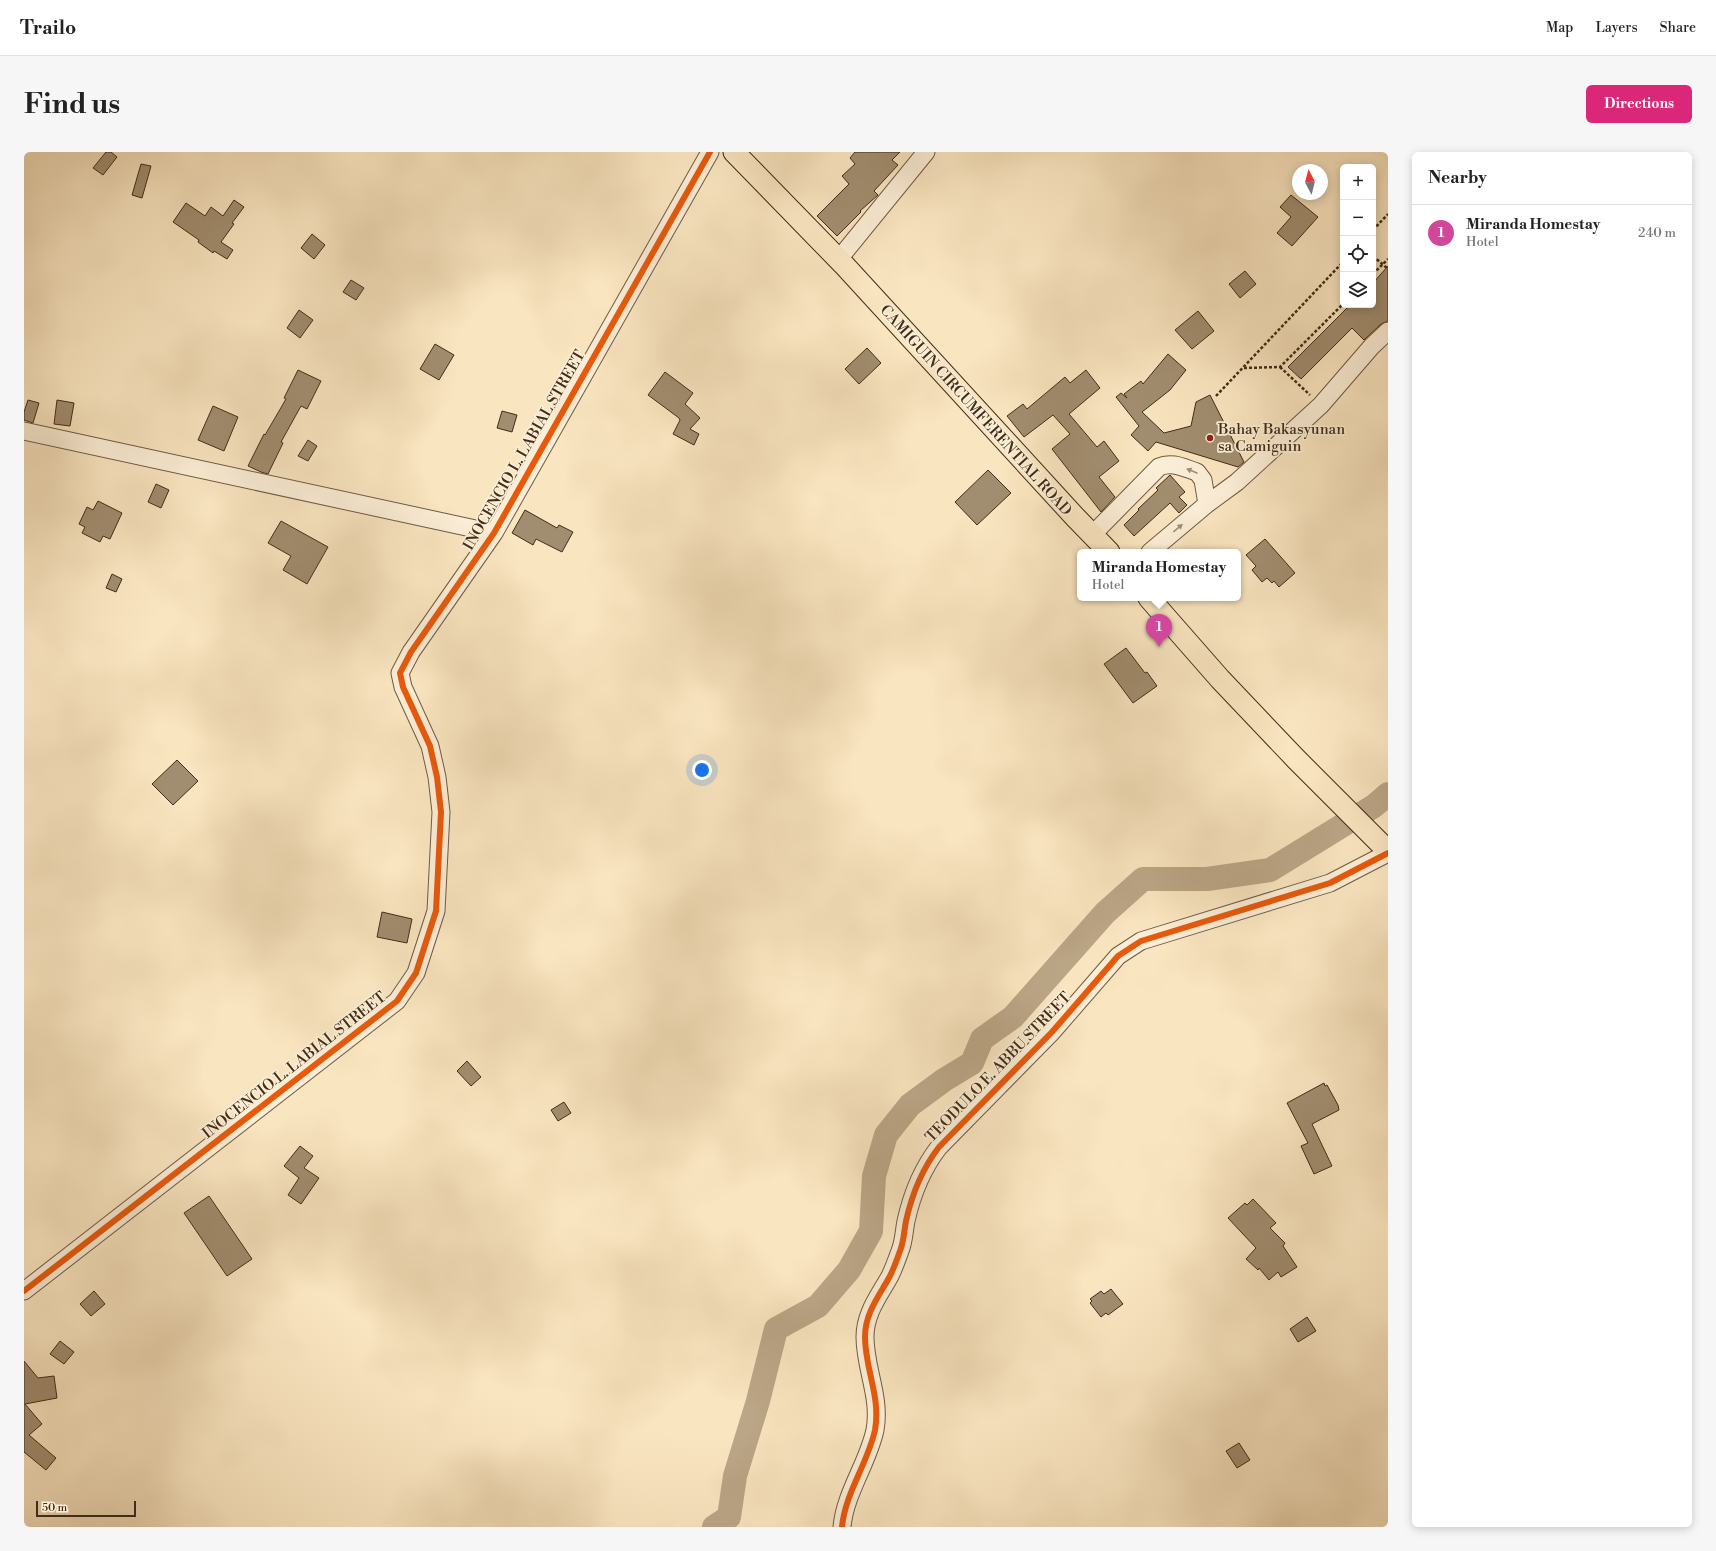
<!DOCTYPE html>
<html lang="en">
<head>
<meta charset="utf-8">
<style>
	:root { --surface:#fff; --page:#f6f6f6; --text:#222; --muted:#767676; --line:#e0e0e0; --accent:#db2777 }
	body { margin:0; font-family:"Libre Bodoni",serif; background:var(--page); color:var(--text) }
	.controls { position:absolute; right:12px; top:12px; display:grid; overflow:hidden; border-radius:6px; box-shadow:0 2px 10px #0003 }
	.controls button { width:36px; height:36px; display:grid; place-items:center; padding:0; border:0; border-bottom:1px solid var(--line); background:var(--surface); color:var(--text); font:20px sans-serif }
	.compass { position:absolute; left:1268px; top:12px; width:36px; height:36px; border-radius:50%; background:var(--surface); box-shadow:0 2px 10px #0003; rotate:353deg }
	.scale { position:absolute; left:12px; bottom:10px; width:100px; box-sizing:border-box; padding-left:4px; border:2px solid #422d18; border-top:0; font-size:11px; line-height:14px; white-space:nowrap; color:#422d18; -webkit-text-stroke:3px #fbeed6; paint-order:stroke }
	.you { position:absolute; left:678px; top:618px; width:14px; height:14px; margin:-10px; border:3px solid #fff; border-radius:50%; background:#1a73e8; box-shadow:0 0 0 6px #1a73e833 }
	.badge { display:grid; place-items:center; width:26px; height:26px; border-radius:50%; background:var(--accent); color:#fff; font-size:13px; font-weight:700 }
	.pin { position:absolute; translate:-50% -33px; filter:drop-shadow(0 1px 2px #0008) }
	.pin::after { content:''; position:absolute; top:21px; width:14px; height:12px; background:inherit; clip-path:polygon(0 0,100% 0,50% 100%) }
	.popup { position:absolute; left:1053px; top:397px; width:164px; height:52px; box-sizing:border-box; display:grid; place-content:center; border-radius:6px; background:var(--surface); filter:drop-shadow(0 1px 3px #0005); font-size:13px; white-space:nowrap; color:var(--muted) }
	.popup b { font-size:15px; color:var(--text) }
	.popup::after { content:''; position:absolute; left:50%; top:100%; margin-left:-8px; border:8px solid transparent; border-top-color:var(--surface) }
	.list { margin:0; padding:0; list-style:none }
	h2 { display:flex; justify-content:space-between; align-items:center; height:52px; margin:0; padding:0 16px; font-size:17px }
	h2 small { font-size:13px; font-weight:400; color:var(--muted) }
	.list li { display:grid; grid-template-columns:26px 1fr auto; gap:12px; align-items:center; box-sizing:border-box; height:56px; padding:0 16px; border-top:1px solid var(--line) }
	.list b { display:block; font-size:15px; white-space:nowrap }
	.list p { margin:0; font-size:13px; white-space:nowrap; color:var(--muted) }
	.list em { font-size:13px; font-style:normal; color:var(--muted) }
	.icon { flex:none; width:22px; height:22px; fill:none; stroke:currentColor; stroke-width:2; stroke-linecap:round; stroke-linejoin:round }
	.map { position:relative; flex:none; width:1364px; height:1375px; overflow:hidden; border-radius:6px }
	header { display:flex; align-items:center; gap:24px; box-sizing:border-box; height:56px; padding:0 20px; background:var(--surface); border-bottom:1px solid var(--line) }
	header strong { font-size:19px }
	nav { display:flex; gap:22px; margin-inline-start:auto; font-size:14px }
	.intro { display:flex; align-items:center; justify-content:space-between; box-sizing:border-box; height:96px; padding:0 24px }
	h1 { margin:0; font-size:28px }
	.button { padding:10px 18px; border-radius:6px; background:var(--accent); color:#fff; font-size:14px; font-weight:700 }
	main { display:flex; gap:24px; padding:0 24px }
	aside { flex:1; background:var(--surface); border-radius:6px; box-shadow:0 2px 10px #0003 }
	.map>svg:first-child { display:block }
	.lines { fill:none; stroke-linecap:round; stroke-linejoin:round }
	.river { stroke:#bba687; stroke-width:24 }
	.building { fill:#a18d6f; stroke:#422d18 }
	.minor-casing { stroke:#705b42; stroke-width:19 }
	.major-casing { stroke:#422d18; stroke-width:23 }
	.path { stroke:#422d18; stroke-width:2.5; stroke-dasharray:3 2; stroke-linecap:butt }
	.minor { stroke:#fbeed6; stroke-width:17 }
	.major { stroke:#f9e5c0; stroke-width:21 }
	.cycleway-casing { stroke:#fbeed6; stroke-width:8 }
	.cycleway { stroke:#e8590c; stroke-width:6 }
	.oneway { fill:#9e8e77 }
	.poi-dot { fill:#8f2418; stroke:#fbeed6; stroke-width:1.5 }
	.labels { text-anchor:middle; stroke-width:3.5; stroke-linejoin:round; paint-order:stroke }
	.street-label { font-size:15px; fill:#422d18; stroke:#fbeed6 }
	.poi-label { font-size:15px; fill:#422d18; stroke:#fbeed6; text-anchor:start }
</style>
</head>
<body>
<header>
<strong>Trailo</strong>
<nav><a>Map</a><a>Layers</a><a>Share</a></nav>
</header>
<div class="intro"><h1>Find us</h1><a class="button">Directions</a></div>
<main>
<div class="map">
<svg width="1364" height="1375" viewBox="0 0 1364 1375">
	<rect width="100%" height="100%" fill="#f9e5c0"/>
	<filter id="stains"><feTurbulence type="fractalNoise" baseFrequency=".005" numOctaves="4"/><feColorMatrix values="0 0 0 0 .2 0 0 0 0 .09 0 0 0 0 .02 0 0 0 .5 -.17"/></filter>
	<radialGradient id="worn" r=".72"><stop offset=".6" stop-color="#630" stop-opacity="0"/><stop offset="1" stop-color="#630" stop-opacity=".3"/></radialGradient>
	<g class="lines">
		<path class="river" d="M690 1375 705 1365 711 1324 734 1249 752 1177 794 1154 825 1118 847 1079 850 1024 862 983 886 953 920 928 948 911 958 887 989 865 1081 761 1119 727H1183L1246 718 1350 654 1364 642"/>
	</g>
	<path class="building" d="M82 0H87L93 5 79 23 69 16Z
		M831 0H876L868 8 874 13 850 39 854 43 836 59 837 60 813 84 793 64 825 32 818 24 831 12 826 6Z
		M117 12 127 14 118 46 108 43Z
		M1267 43 1294 65 1268 94 1253 81 1267 65 1256 55Z
		M210 48 220 55 208 71 210 72 197 90 209 98 203 107 190 99 189 101 174 90 175 88 149 70 162 51 181 64 187 55 199 64Z
		M288 82 301 93 290 107 277 96Z
		M1364 114V169L1357 172 1340 188 1328 176 1277 227 1264 215 1326 153H1349V131Z
		M1221 119 1232 132 1216 146 1205 132Z
		M327 128 340 136 332 148 319 140Z
		M275 158 289 168 276 186 263 176Z
		M1174 159 1190 179 1168 197 1151 178Z
		M411 192 430 203 415 228 396 217Z
		M843 196 857 211 835 232 821 217Z
		M1144 202 1162 218 1146 238 1118 260 1140 281 1167 274 1172 250 1186 243 1220 310 1214 315 1132 290 1124 299 1107 283 1115 274 1092 245 1097 241 1103 246 1100 242 1117 229 1119 232Z
		M274 218 297 229 283 257 277 254 257 290 259 291 244 322 237 320 224 314 240 282 241 283 262 247 260 246Z
		M1062 218 1076 236 1045 262 1073 295 1080 289 1095 309 1075 325 1091 345 1077 360 1028 297 1046 282 1029 263 1000 285 983 264 999 252 1003 257 1041 225 1046 231Z
		M641 220 669 241 661 252 676 266 666 277 675 282 670 293 649 282 656 268 655 266 624 243Z
		M4 248 15 251 9 271 0 268V260Z
		M33 248 50 251 46 274 30 272Z
		M189 254 214 265 200 299 174 288Z
		M478 259 493 263 488 280 473 276Z
		M284 288 293 294 284 309 274 304Z
		M964 318 987 341 953 373 931 350Z
		M1146 323 1161 340 1155 345 1163 353 1155 361 1146 351 1110 384 1100 373 1115 358 1114 357 1134 338 1132 336Z
		M132 332 145 338 137 356 124 350Z
		M74 349 98 361 86 387 79 384 76 390 58 381 61 375 55 372 63 355 69 358Z
		M501 358 533 376 535 373 549 380 538 400 512 387 509 393 488 381Z
		M257 369 304 395 283 432 259 418 267 404 244 391Z
		M1241 387 1271 421 1255 435 1250 429 1248 431 1243 426 1238 430 1228 418 1232 414 1222 403Z
		M88 422 98 427 92 440 82 436Z
		M1102 496 1121 521 1123 520 1133 534 1109 551 1080 512Z
		M153 608 174 629 149 653 128 632Z
		M358 760 388 767 383 791 353 785Z
		M443 909 457 925 447 934 433 919Z
		M1300 931 1301 934 1303 933 1314 953 1315 958 1288 972 1308 1014 1290 1022 1277 994 1284 991 1263 951Z
		M540 950 547 961 534 969 527 958Z
		M276 994 289 1004 280 1016 295 1026 277 1052 264 1043 275 1026 260 1014Z
		M185 1044 228 1107 203 1124 160 1061Z
		M1229 1047 1252 1071 1246 1076 1261 1091 1259 1094 1273 1115 1257 1125 1254 1120 1245 1128 1235 1116 1234 1118 1222 1107 1232 1096 1204 1066 1221 1051 1223 1053Z
		M1087 1137 1099 1152 1084 1163 1082 1161 1077 1165 1066 1151 1068 1149 1066 1147 1077 1139 1080 1142Z
		M70 1139 81 1152 67 1164 56 1152Z
		M1283 1165 1292 1179 1274 1190 1266 1177Z
		M36 1189 50 1200 40 1212 26 1202Z
		M0 1209 14 1226 30 1224 33 1246 1 1252 18 1272 5 1283 32 1306 22 1318 0 1300Z
		M1215 1291 1226 1308 1213 1316 1202 1299Z"/>
	<g class="lines">
		<defs>
			<path id="minor" d="M814 108 902 0
				M0 279 470 381
				M1069 382 1135 315C1148 309 1160 316 1173 320L1179 328 1183 352
				M1126 400 1183 352 1213 330 1297 253 1348 194 1364 179
				M0 1139 373 849 392 821 412 759 417 660 413 625 406 594 379 535 376 521 387 500 470 381 686 0
				M818 1375C821 1341 844 1311 851 1278 857 1245 841 1217 841 1185 841 1161 855 1144 866 1124 870 1116 873 1107 876 1099 880 1089 880 1079 882 1069 888 1042 898 1017 915 995L1028 880 1094 804 1117 789 1306 731 1364 701"/>
			<path id="major" d="M710 0 821 114 1051 365 1085 400
				M1125 446 1196 527 1272 607 1364 699"/>
		</defs>
		<use href="#minor" class="minor-casing"/>
		<use href="#major" class="major-casing"/>
		<path class="path" d="M1349 78 1364 62
			M1349 104 1364 117
			M1349 122 1364 107
			M1256 215 1286 243
			M1220 216 1256 215 1319 152
			M1192 244 1319 110"/>
		<use href="#minor" class="minor"/>
		<use href="#major" class="major"/>
		<defs>
			<path id="cycleway" d="M0 1139 373 849 392 821 412 759 417 660 413 625 406 594 379 535 376 521 387 500 470 381 686 0
				M818 1375C821 1341 844 1311 851 1278 857 1245 841 1217 841 1185 841 1161 855 1144 866 1124 870 1116 873 1107 876 1099 880 1089 880 1079 882 1069 888 1042 898 1017 915 995L1028 880 1094 804 1117 789 1306 731 1364 701"/>
		</defs>
		<use href="#cycleway" class="cycleway-casing"/>
		<use href="#cycleway" class="cycleway"/>
	</g>
	<defs><path id="oneway-solid" d="M-6-.8H1V-3.2L6.5 0L1 3.2V.8H-6Z"/></defs>
	<g class="oneway">
		<use href="#oneway-solid" transform="translate(1168 319) rotate(-157)"/>
		<use href="#oneway-solid" transform="translate(1154 376) rotate(-40)"/>
	</g>
	<circle class="poi-dot" cx="1186" cy="286" r="4"/>
	<g class="labels">
		<g class="street-label">
			<text transform="translate(952 258) rotate(48)" y="5">CAMIGUIN CIRCUMFERENTIAL ROAD</text>
			<text transform="translate(500 298) rotate(-60)" y="5">INOCENCIO L. LABIAL STREET</text>
			<text transform="translate(270 913) rotate(-38)" y="5">INOCENCIO L. LABIAL STREET</text>
			<text transform="translate(974 915) rotate(-46)" y="5">TEODULO E. ABBU STREET</text>
		</g>
		<g class="poi-label">
			<text x="1194" y="282">Bahay Bakasyunan<tspan x="1194" dy="17">sa Camiguin</tspan></text>
		</g>
	</g>
	<rect width="100%" height="100%" filter="url(#stains)"/>
	<rect width="100%" height="100%" fill="url(#worn)"/>
</svg>
<div class="controls">
<button>+</button>
<button>−</button>
<button><svg class="icon" aria-label="locate" viewBox="0 0 24 24"><circle cx="12" cy="12" r="6"/><path d="M12 2v4M12 18v4M2 12h4M18 12h4"/></svg></button>
<button><svg class="icon" aria-label="layers" viewBox="0 0 24 24"><path d="M12 4l9 5-9 5-9-5zM3 14l9 5 9-5"/></svg></button>
</div>
<svg class="compass" viewBox="-18 -18 36 36"><path d="M0-13l5 13h-10z" fill="#e53935"/><path d="M0 13l5-13h-10z" fill="#767676"/></svg>
<div class="scale">50 m</div>
<div class="you"></div>
<div class="pin badge" style="left:1135px;top:495px;background:#d1479c">1</div>
<div class="popup"><b>Miranda Homestay</b>Hotel</div>
</div>
<aside>
<h2>Nearby<small></small></h2>
<ul class="list">
<li><span class="badge" style="background:#d1479c">1</span><div><b>Miranda Homestay</b><p>Hotel</p></div><em>240 m</em></li>
</ul>
</aside>
</main>
</body>
</html>
